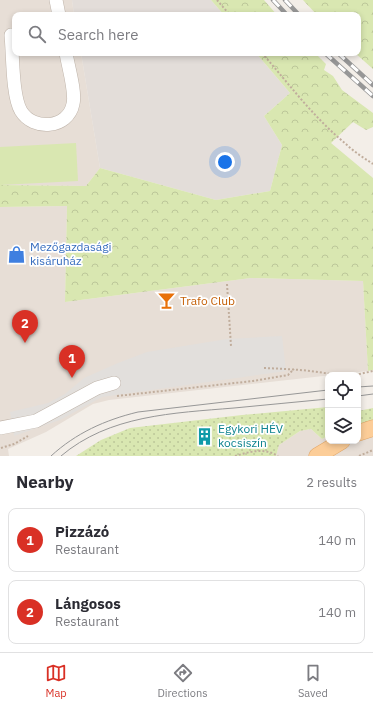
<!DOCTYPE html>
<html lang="en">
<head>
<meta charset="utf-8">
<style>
	:root { --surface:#fff; --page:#f7f7f7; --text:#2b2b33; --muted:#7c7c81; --line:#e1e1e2; --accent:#d93025 }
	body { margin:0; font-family:"IBM Plex Sans",sans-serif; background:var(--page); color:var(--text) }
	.controls { position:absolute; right:12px; bottom:12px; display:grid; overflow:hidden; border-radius:8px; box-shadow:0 2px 6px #0003 }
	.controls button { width:36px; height:36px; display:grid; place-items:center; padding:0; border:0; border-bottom:1px solid var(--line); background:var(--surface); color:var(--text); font:20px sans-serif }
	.you { position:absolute; left:225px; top:162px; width:14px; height:14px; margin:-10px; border:3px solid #fff; border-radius:50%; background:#1a73e8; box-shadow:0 0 0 6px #1a73e833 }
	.badge { display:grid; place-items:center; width:26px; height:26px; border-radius:50%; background:var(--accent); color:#fff; font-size:13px; font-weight:700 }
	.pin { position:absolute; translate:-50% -33px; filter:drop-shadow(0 1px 2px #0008) }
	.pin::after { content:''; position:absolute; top:21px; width:14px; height:12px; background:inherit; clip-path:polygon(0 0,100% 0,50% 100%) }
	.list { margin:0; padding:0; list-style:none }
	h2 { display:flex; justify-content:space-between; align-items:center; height:52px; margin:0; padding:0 16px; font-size:17px }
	h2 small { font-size:13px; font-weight:400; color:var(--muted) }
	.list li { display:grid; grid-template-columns:26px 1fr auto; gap:12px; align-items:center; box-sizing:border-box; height:64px; margin:0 8px 8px; padding:0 8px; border:1px solid var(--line); border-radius:8px }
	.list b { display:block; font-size:15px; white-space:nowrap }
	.list p { margin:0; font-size:13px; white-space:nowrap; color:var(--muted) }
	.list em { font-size:13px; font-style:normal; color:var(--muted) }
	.icon { flex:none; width:22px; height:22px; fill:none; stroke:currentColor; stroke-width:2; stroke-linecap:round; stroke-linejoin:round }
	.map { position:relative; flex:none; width:373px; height:456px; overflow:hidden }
	.search { position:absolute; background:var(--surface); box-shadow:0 2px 6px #0003; left:12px; right:12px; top:12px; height:44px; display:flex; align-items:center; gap:10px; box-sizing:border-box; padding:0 14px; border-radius:8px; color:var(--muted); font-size:15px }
	.sheet { height:196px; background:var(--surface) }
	nav { display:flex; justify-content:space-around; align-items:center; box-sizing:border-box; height:56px; border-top:1px solid var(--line); background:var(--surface); font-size:11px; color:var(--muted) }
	nav a { display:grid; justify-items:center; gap:2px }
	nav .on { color:var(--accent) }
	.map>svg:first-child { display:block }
	.residential { fill:#e7ded6 }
	.industrial { fill:#e3ddd9 }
	.grass { fill:url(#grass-dots) }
	.forest { fill:url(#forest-crowns) }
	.park { fill:#d9e7b1 }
	.parking { fill:#e2dfdc }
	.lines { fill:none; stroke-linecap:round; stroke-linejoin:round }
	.minor-casing { stroke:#bfb4aa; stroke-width:14 }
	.major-casing { stroke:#e1a668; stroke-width:17 }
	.path { stroke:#c0ad9c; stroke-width:2; stroke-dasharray:2 2; stroke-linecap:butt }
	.minor { stroke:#fff; stroke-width:13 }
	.major { stroke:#fccd98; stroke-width:16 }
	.tram { stroke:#979797; stroke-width:1 }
	.rail-casing { stroke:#979797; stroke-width:4.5 }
	.rail { stroke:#fff; stroke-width:3; stroke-dasharray:9; stroke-linecap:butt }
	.labels { text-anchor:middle; stroke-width:3.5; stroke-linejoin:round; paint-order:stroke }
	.shop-label { font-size:12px; fill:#366cbe; stroke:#fff; text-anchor:start }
	.food-label { font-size:12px; fill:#c56008; stroke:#fff; text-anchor:start }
	.culture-label { font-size:12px; fill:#0d838f; stroke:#fff; text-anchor:start }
</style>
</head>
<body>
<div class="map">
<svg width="373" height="456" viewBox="0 0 373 456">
	<defs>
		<pattern id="grass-dots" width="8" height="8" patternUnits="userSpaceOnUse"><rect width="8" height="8" fill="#d9e7b1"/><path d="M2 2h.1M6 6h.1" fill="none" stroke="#bcc799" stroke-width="1.8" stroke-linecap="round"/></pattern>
		<pattern id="forest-crowns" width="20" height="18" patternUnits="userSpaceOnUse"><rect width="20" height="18" fill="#d9e7b1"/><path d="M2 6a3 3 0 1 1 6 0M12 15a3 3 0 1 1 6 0" fill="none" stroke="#bcc799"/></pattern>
	</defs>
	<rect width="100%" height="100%" fill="#f3eee8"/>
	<path class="residential" d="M0 0H72L74 15H15V53H81L100 168 86 186 0 185Z
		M67 206 65 302 251 278 363 281 368 371 109 400 93 404 46 432 8 449 9 456H0V207Z
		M373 421V456H276L279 445 300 431 311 429 322 439 328 436V441H358V425Z"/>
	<path class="industrial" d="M72 0H211L224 15H74Z
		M81 53H256L290 93 264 116 282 145 270 191 216 200 100 168Z"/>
	<path class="grass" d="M328 407V436L322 439 311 429 300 431 279 445 276 456H76L101 440 130 428 242 415Z
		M373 408V421L358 425V411Z"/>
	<path class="forest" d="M211 0H264L277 15H224Z
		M303 0H373V69L355 53H358V15H317Z
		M256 53H315L326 64 324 70 333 76 342 90 373 113V127L366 130 353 122 331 143 373 178V370L368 371 363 281 251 278 65 302 67 206 0 207V185L86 186 100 168 216 200 270 191 282 145 264 116 290 93Z"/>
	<path class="park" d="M76 143 78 181 0 185V147Z"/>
	<path class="parking" d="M282 336 286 371 102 397 60 420 14 436 10 412 48 403 65 394 84 378 118 363 147 352 227 339Z"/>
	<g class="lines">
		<defs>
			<path id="minor" d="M56 0 59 15
				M11 35C13 54 12 96 21 111 33 131 68 129 73 104 76 92 68 66 66 53
				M0 428 36 421 97 388 114 383"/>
			<path id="major" d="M358 433 373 428
				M317 456 342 441"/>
		</defs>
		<use href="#minor" class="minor-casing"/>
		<use href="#major" class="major-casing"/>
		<path class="path" d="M217 0 230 15
			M262 53C289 84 314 118 346 144 354 152 364 158 373 164
			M227 284 231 346
			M264 368C288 369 312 370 335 375
			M355 375 373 371
			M117 396 253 381 288 375 294 369
			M1 448 14 444 28 436
			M235 456C249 452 264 447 278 456
			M359 456 373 450"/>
		<use href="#minor" class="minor"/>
		<use href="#major" class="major"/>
		<path class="tram" d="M358 387 373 386
			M358 396 373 394
			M51 456C76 433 105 420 138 412L328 390
			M61 456C109 415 174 413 234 408 265 405 297 402 328 399"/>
		<defs>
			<path id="rail" d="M273 0 287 15
				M285 0 299 15
				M325 53 373 96
				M338 53 373 85"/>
		</defs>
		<use href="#rail" class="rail-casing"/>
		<use href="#rail" class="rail"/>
	</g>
	<defs>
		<symbol id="shop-bare" viewBox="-9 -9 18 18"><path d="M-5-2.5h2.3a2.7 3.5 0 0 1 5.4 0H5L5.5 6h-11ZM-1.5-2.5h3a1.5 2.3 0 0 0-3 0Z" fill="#3f7fe0" stroke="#fff" stroke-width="2.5" paint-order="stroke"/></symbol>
		<symbol id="bar-bare" viewBox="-9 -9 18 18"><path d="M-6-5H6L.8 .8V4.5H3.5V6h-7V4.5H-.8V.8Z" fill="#e8710a" stroke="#fff" stroke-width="2.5" paint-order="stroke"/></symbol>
		<symbol id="building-bare" viewBox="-9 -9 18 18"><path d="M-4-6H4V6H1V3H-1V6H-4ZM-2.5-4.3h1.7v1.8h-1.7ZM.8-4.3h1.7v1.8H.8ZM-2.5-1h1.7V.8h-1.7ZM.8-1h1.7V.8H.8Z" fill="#0f9aa8" stroke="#fff" stroke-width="2.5" paint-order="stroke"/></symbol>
	</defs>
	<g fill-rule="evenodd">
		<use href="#shop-bare" x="4" y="242" width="25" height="25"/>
		<use href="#bar-bare" x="154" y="288" width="25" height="25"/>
		<use href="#building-bare" x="192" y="424" width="25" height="25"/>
	</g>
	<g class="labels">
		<g class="shop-label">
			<text x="30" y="251">Mezőgazdasági<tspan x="30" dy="14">kisáruház</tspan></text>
		</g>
		<g class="food-label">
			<text x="180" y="305">Trafo Club</text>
		</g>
		<g class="culture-label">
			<text x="218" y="433">Egykori HÉV<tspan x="218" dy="14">kocsiszín</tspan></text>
		</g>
	</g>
</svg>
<div class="controls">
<button><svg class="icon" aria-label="locate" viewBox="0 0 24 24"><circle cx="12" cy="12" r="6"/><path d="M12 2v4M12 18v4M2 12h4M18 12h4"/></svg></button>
<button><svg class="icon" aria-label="layers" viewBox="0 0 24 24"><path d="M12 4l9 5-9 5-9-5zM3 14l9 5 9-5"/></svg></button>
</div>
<div class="you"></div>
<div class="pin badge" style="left:72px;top:378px">1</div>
<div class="pin badge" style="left:25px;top:343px">2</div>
<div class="search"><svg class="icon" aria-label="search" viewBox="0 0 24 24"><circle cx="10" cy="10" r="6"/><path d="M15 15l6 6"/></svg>Search here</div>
</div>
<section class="sheet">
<h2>Nearby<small>2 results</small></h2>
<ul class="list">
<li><span class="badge">1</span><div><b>Pizzázó</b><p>Restaurant</p></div><em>140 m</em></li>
<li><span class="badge">2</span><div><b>Lángosos</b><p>Restaurant</p></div><em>140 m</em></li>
</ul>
</section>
<nav>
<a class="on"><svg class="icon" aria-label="map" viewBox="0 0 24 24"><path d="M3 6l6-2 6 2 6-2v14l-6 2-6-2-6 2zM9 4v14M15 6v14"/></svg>Map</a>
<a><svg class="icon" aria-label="directions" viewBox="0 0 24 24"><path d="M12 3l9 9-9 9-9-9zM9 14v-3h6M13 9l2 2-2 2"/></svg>Directions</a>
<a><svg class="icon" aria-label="saved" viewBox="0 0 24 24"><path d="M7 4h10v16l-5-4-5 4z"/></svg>Saved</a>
</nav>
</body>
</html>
